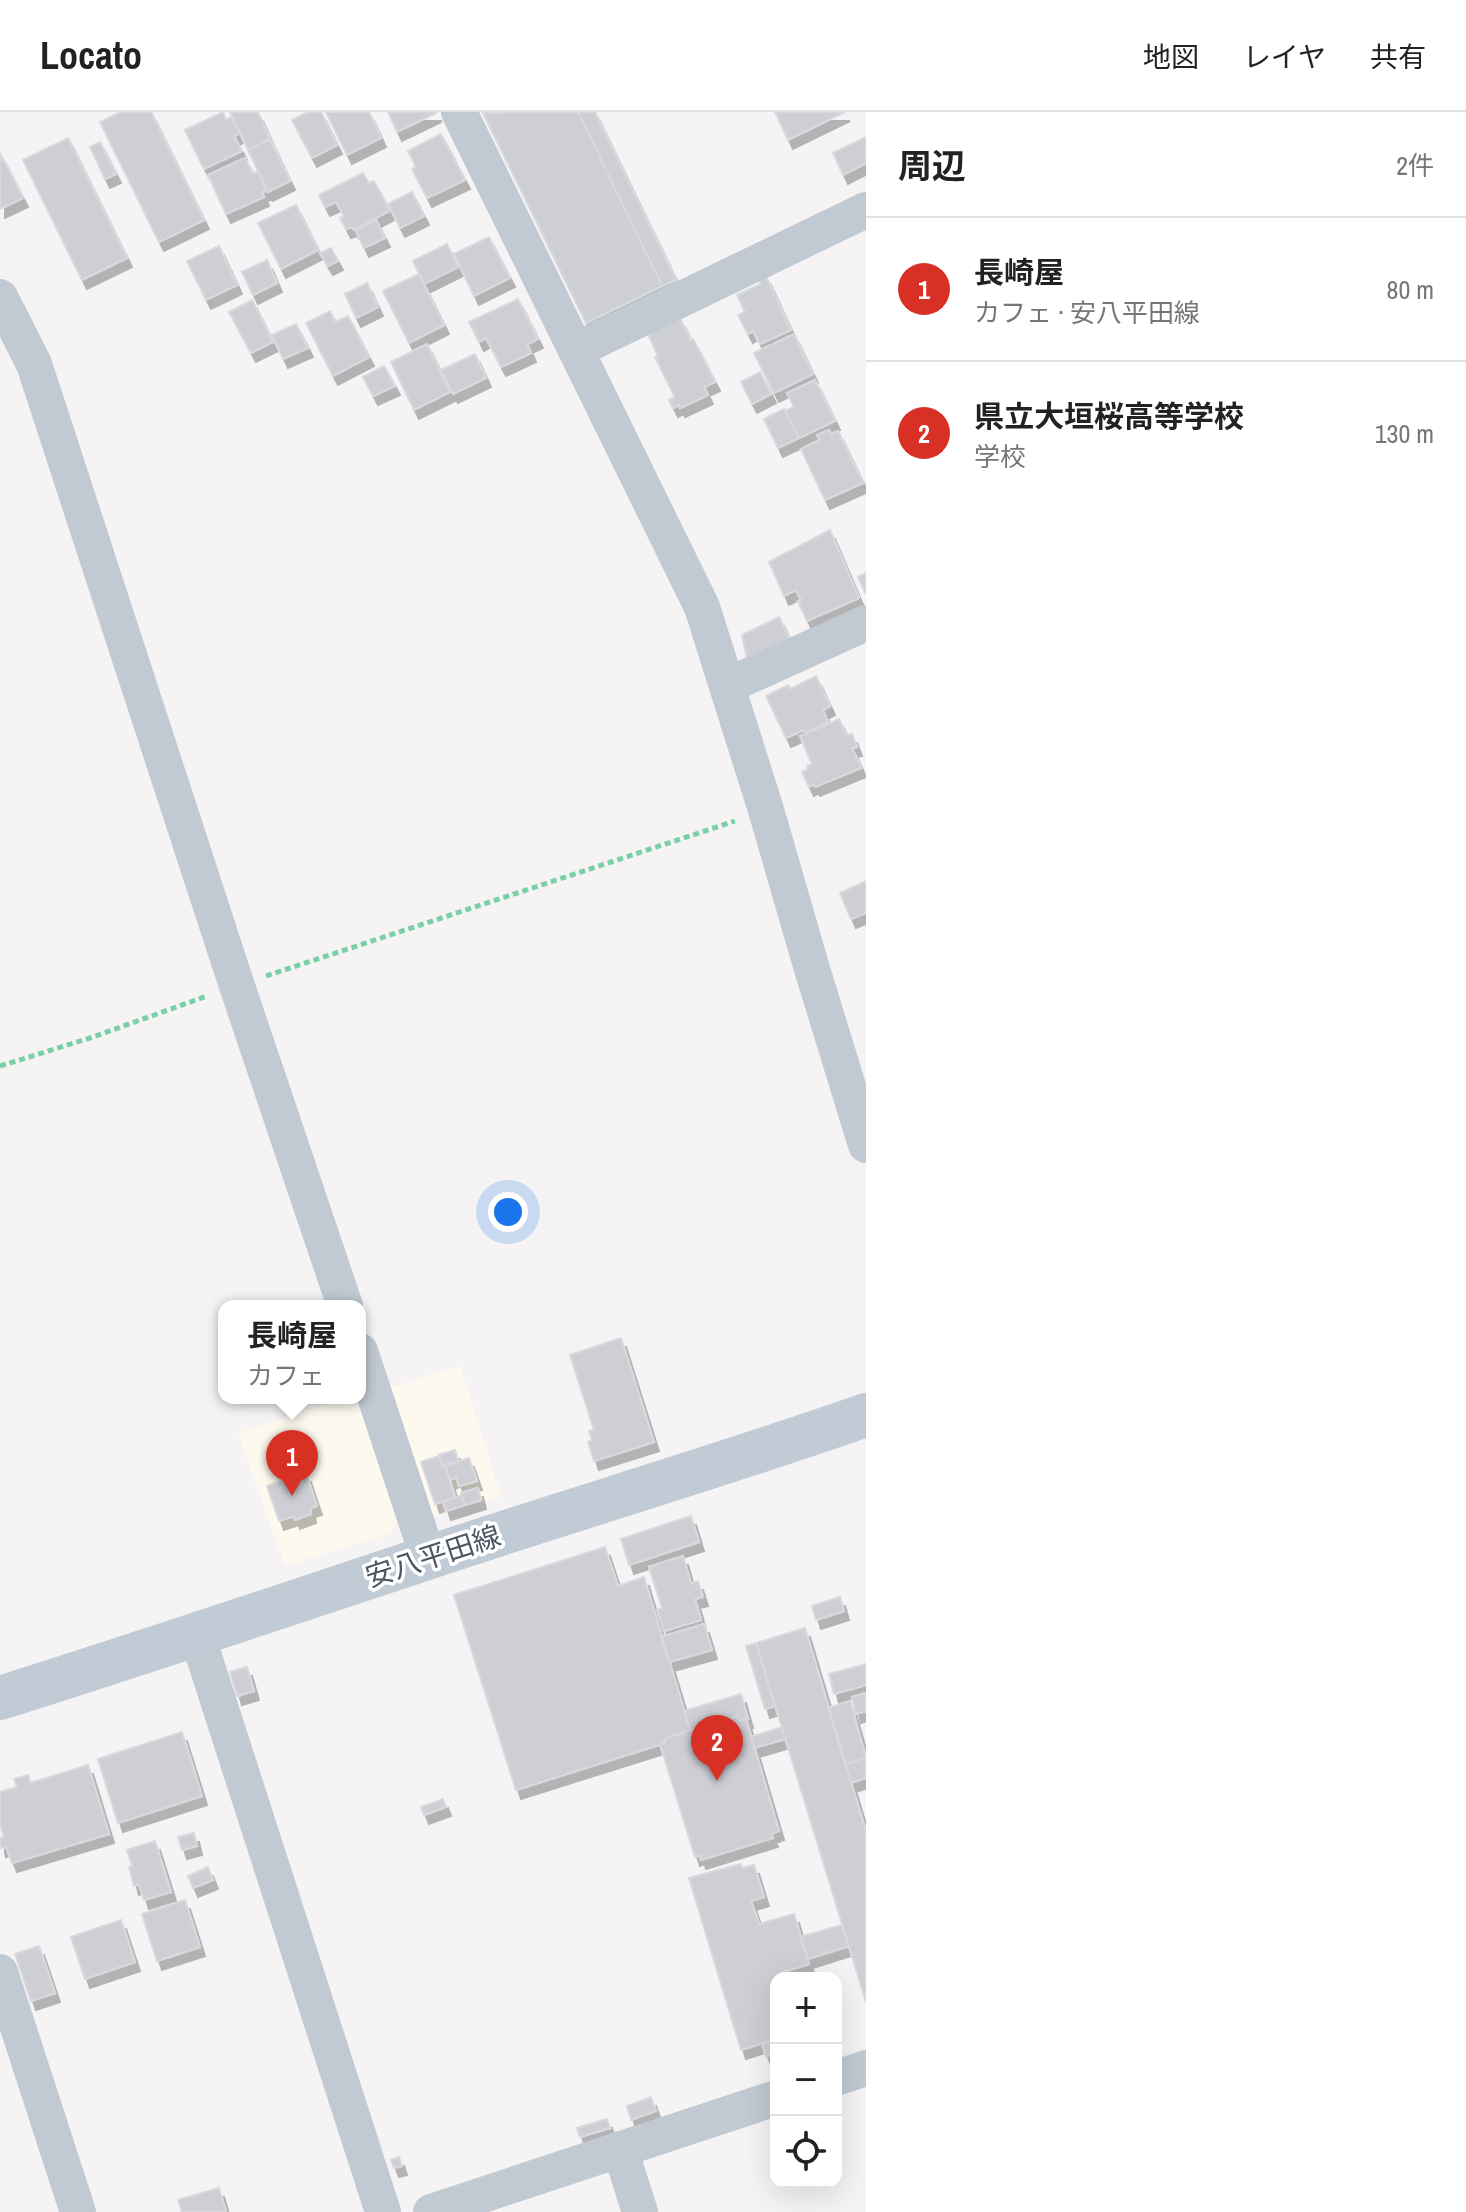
<!DOCTYPE html>
<html lang="ja">
<head>
<meta charset="utf-8">
<style>
	:root { --surface:#fff; --page:#f6f6f6; --text:#222; --muted:#767676; --line:#e0e0e0; --accent:#d93025 }
	body { margin:0; font-family:"Archivo Narrow","Noto Sans JP",sans-serif; background:var(--page); color:var(--text) }
	.controls { position:absolute; right:24px; bottom:24px; display:grid; overflow:hidden; border-radius:16px; box-shadow:0 8px 32px #0002 }
	.controls button { width:72px; height:72px; display:grid; place-items:center; padding:0; border:0; border-bottom:2px solid var(--line); background:var(--surface); color:var(--text); font:40px sans-serif }
	.you { position:absolute; left:508px; top:1100px; width:28px; height:28px; margin:-20px; border:6px solid #fff; border-radius:50%; background:#1a73e8; box-shadow:0 0 0 12px #1a73e833 }
	.badge { display:grid; place-items:center; width:52px; height:52px; border-radius:50%; background:var(--accent); color:#fff; font-size:26px; font-weight:700 }
	.pin { position:absolute; translate:-50% -66px; filter:drop-shadow(0 2px 4px #0008) }
	.pin::after { content:''; position:absolute; top:42px; width:28px; height:24px; background:inherit; clip-path:polygon(0 0,100% 0,50% 100%) }
	.popup { position:absolute; left:218px; top:1188px; width:148px; height:104px; box-sizing:border-box; display:grid; place-content:center; border-radius:16px; background:var(--surface); filter:drop-shadow(0 2px 6px #0005); font-size:26px; white-space:nowrap; color:var(--muted) }
	.popup b { font-size:30px; color:var(--text) }
	.popup::after { content:''; position:absolute; left:50%; top:100%; margin-left:-16px; border:16px solid transparent; border-top-color:var(--surface) }
	.list { margin:0; padding:0; list-style:none }
	h2 { display:flex; justify-content:space-between; align-items:center; height:104px; margin:0; padding:0 32px; font-size:34px }
	h2 small { font-size:26px; font-weight:400; color:var(--muted) }
	.list li { display:grid; grid-template-columns:52px 1fr auto; gap:24px; align-items:center; box-sizing:border-box; height:144px; padding:0 32px; border-top:2px solid var(--line) }
	.list b { display:block; font-size:30px; white-space:nowrap }
	.list p { margin:0; font-size:26px; white-space:nowrap; color:var(--muted) }
	.list em { font-size:26px; font-style:normal; color:var(--muted) }
	.icon { flex:none; width:44px; height:44px; fill:none; stroke:currentColor; stroke-width:2; stroke-linecap:round; stroke-linejoin:round }
	.map { position:relative; flex:none; width:866px; height:2100px; overflow:hidden }
	header { display:flex; align-items:center; gap:48px; box-sizing:border-box; height:112px; padding:0 40px; background:var(--surface); border-bottom:2px solid var(--line) }
	header strong { font-size:38px }
	nav { display:flex; gap:44px; margin-inline-start:auto; font-size:28px }
	main { display:flex }
	aside { flex:1; background:var(--surface) }
	.map>svg:first-child { display:block }
	.commercial { fill:#fdf9ef }
	.building { fill:#cdcfd5; stroke:#d7d9de; stroke-width:2; filter:url(#shadow) }
	.lines { fill:none; stroke-linecap:round; stroke-linejoin:round }
	.path { stroke:#7ad0a6; stroke-width:5; stroke-dasharray:6 4; stroke-linecap:butt }
	.minor { stroke:#c1cad2; stroke-width:36 }
	.secondary { stroke:#c1cbd6; stroke-width:44 }
	.labels { text-anchor:middle; stroke-width:7; stroke-linejoin:round; paint-order:stroke }
	.street-label { font-size:28px; fill:#4a5661; stroke:#fff }
</style>
</head>
<body>
<header>
<strong>Locato</strong>
<nav><a>地図</a><a>レイヤ</a><a>共有</a></nav>
</header>
<main>
<div class="map">
<svg width="866" height="2100" viewBox="0 0 866 2100">
	<defs>
		<filter id="shadow"><feDropShadow dx="5" dy="9" stdDeviation="0" flood-color="#0004"/></filter>
	</defs>
	<rect width="100%" height="100%" fill="#f5f3f3"/>
	<path class="commercial" d="M460 1254 501 1384 429 1406 387 1277Z
		M344 1286H360L400 1404 391 1421 285 1454 238 1321Z"/>
	<path class="building" d="M121 0H151L204 108 159 130 100 10Z
		M223 0 226 8 231 5 240 21 234 24 242 39 204 57 185 18Z
		M230 0H258L270 27 248 38Z
		M308 0H321L337 33 312 46 292 8Z
		M326 0H369L381 26 347 43Z
		M388 0H436V1L397 20Z
		M578 0 662 174 586 211 483 1Z
		M578 0H595L676 168 662 174Z
		M775 0H845L788 28Z
		M441 22 465 68 427 86 412 57 416 55 408 39Z
		M866 25V51L843 63 833 41Z
		M68 26 127 146 82 168 23 48Z
		M270 27 290 69 268 80 248 38Z
		M100 30 116 62 105 67 90 35Z
		M0 41 23 86 0 97Z
		M245 46 253 62 258 59 266 79 262 80 264 85 226 102 208 63Z
		M363 61 369 71 374 69 389 99 354 118 352 115 346 117 340 106 344 104 336 90 325 95 319 83Z
		M412 80 424 104 400 116 388 92Z
		M296 93 318 138 281 157 258 111Z
		M376 108 385 126 364 136 356 119Z
		M489 125 510 166 474 184 454 142Z
		M447 132 458 155 424 172 413 149Z
		M219 134 237 173 206 188 187 149Z
		M331 136 338 149 328 154 320 141Z
		M267 148 277 171 253 183 242 160Z
		M419 162 444 213 409 231 383 179Z
		M766 164 791 218 760 232 753 219 748 222 738 203 745 200 737 183 761 172 759 167Z
		M367 171 378 195 356 206 345 182Z
		M518 187 538 227 527 232 531 241 501 255 486 226 479 230 469 210Z
		M252 188 273 230 251 241 229 200Z
		M330 199 335 210 348 204 369 245 333 264 306 211Z
		M680 206 690 228 693 227 715 270 704 275 708 283 680 296 679 293 673 296 669 288 675 285 655 245 658 244 648 222Z
		M296 212 308 236 283 247 272 223Z
		M794 222 813 262 774 281 754 241Z
		M427 232 450 280 414 298 391 250Z
		M475 242 486 266 453 282 441 258Z
		M384 254 395 274 373 284 363 265Z
		M760 260 771 282 752 292 741 270Z
		M815 268 835 309 799 326 785 299 794 295 787 281Z
		M784 297 799 326 778 336 764 307Z
		M829 318 831 322 838 319 863 371 825 388 801 337 820 328 817 323Z
		M830 418 859 486 807 509 798 489 801 488 796 478 784 484 769 450Z
		M866 461V482L858 465Z
		M779 505 791 531 748 552 742 523Z
		M816 564 830 594 823 598 828 610 805 621 804 618 786 626 766 584 788 573 790 577Z
		M839 607 847 624 852 622 857 635 852 636 861 656 815 675 814 672 809 675 802 660 808 657 807 654 812 652 800 624Z
		M866 769V801L851 807 840 781Z
		M621 1226 654 1330 594 1349 588 1330 592 1328 589 1319 594 1318 570 1243Z
		M455 1338 458 1349 443 1353 439 1343Z
		M439 1344 442 1355 445 1354 455 1385 435 1392 421 1350Z
		M469 1346 477 1369 459 1374 456 1365 450 1368 445 1354Z
		M306 1361 317 1394 310 1396 311 1402 295 1408 294 1404 279 1409 267 1374Z
		M478 1376 481 1388 465 1393 461 1381Z
		M462 1383 465 1393 446 1399 443 1390Z
		M691 1404 699 1430 629 1453 621 1427Z
		M605 1435 618 1474 644 1465 690 1618 664 1627 665 1631 516 1678 454 1483Z
		M683 1444 691 1472 698 1469 703 1485 695 1487 701 1508 664 1519 657 1498 662 1496 649 1455Z
		M840 1485 844 1499 816 1508 812 1494Z
		M704 1512 712 1538 669 1550 661 1525Z
		M805 1516 866 1720V1890L756 1531Z
		M756 1531 775 1594 765 1597 746 1534Z
		M866 1552V1573L834 1582 829 1562Z
		M247 1555 254 1579 237 1584 230 1560Z
		M866 1581V1599L856 1602 852 1585Z
		M741 1582 748 1607 739 1609 737 1604 690 1618 684 1599Z
		M850 1589 866 1646 845 1652 828 1596Z
		M737 1604 739 1609 746 1607 779 1719 771 1722 773 1726 701 1748 700 1743 695 1745 660 1632 665 1631 664 1627Z
		M782 1615 785 1627 754 1636 751 1625Z
		M182 1620 202 1684 118 1711 98 1647Z
		M866 1646V1666L851 1671 845 1652Z
		M88 1653 109 1722 12 1751 6 1735 1 1736 0 1732V1726L4 1725 0 1712V1680L17 1675 14 1667 28 1663 30 1671Z
		M443 1687 446 1695 424 1703 421 1695Z
		M194 1721 197 1734 182 1738 178 1725Z
		M155 1729 171 1780 144 1788 139 1772 134 1774 129 1755 132 1754 127 1738Z
		M741 1752 742 1756 754 1753 764 1785 751 1789 759 1812 794 1802 809 1852 776 1862V1927L741 1938 689 1766Z
		M208 1755 213 1768 193 1776 188 1764Z
		M185 1788 200 1835 157 1849 142 1802Z
		M121 1808 135 1850 85 1867 71 1825Z
		M842 1813 849 1834 808 1847 800 1825Z
		M39 1834 55 1881 31 1889 15 1842Z
		M776 1928V1941L766 1944 762 1933Z
		M651 1985 656 1999 631 2008 627 1994Z
		M607 2007 610 2016 580 2025 577 2016Z
		M399 2045 402 2054 394 2056 391 2048Z
		M219 2076 226 2100H182L178 2088Z"/>
	<g class="lines">
		<path class="path" d="M266 864 735 709
			M0 954 90 926 207 884"/>
		<path class="minor" d="M459 0 702 495 766 698 812 857 866 1033
			M0 185 34 252 237 874 345 1194
			M576 238 866 98
			M727 574 866 511
			M360 1239 428 1445
			M197 1523 383 2100
			M0 1860 78 2100
			M836 1966 866 1956
			M620 2037 640 2100
			M431 2100 776 1986"/>
		<path class="secondary" d="M0 1586C143 1541 285 1493 427 1446 573 1397 721 1354 866 1303"/>
	</g>
	<g class="labels">
		<g class="street-label">
			<text transform="translate(433 1444) rotate(-18)" y="10">安八平田線</text>
		</g>
	</g>
</svg>
<div class="controls">
<button>+</button>
<button>−</button>
<button><svg class="icon" aria-label="locate" viewBox="0 0 24 24"><circle cx="12" cy="12" r="6"/><path d="M12 2v4M12 18v4M2 12h4M18 12h4"/></svg></button>
</div>
<div class="you"></div>
<div class="pin badge" style="left:292px;top:1384px">1</div>
<div class="popup"><b>長崎屋</b>カフェ</div>
<div class="pin badge" style="left:717px;top:1669px">2</div>
</div>
<aside>
<h2>周辺<small>2件</small></h2>
<ul class="list">
<li><span class="badge">1</span><div><b>長崎屋</b><p>カフェ · 安八平田線</p></div><em>80 m</em></li>
<li><span class="badge">2</span><div><b>県立大垣桜高等学校</b><p>学校</p></div><em>130 m</em></li>
</ul>
</aside>
</main>
</body>
</html>
